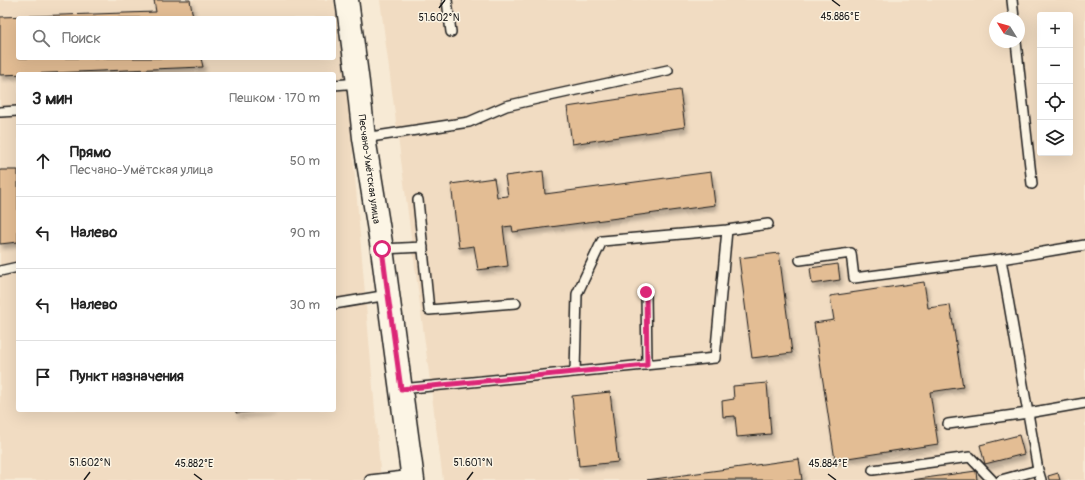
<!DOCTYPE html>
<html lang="ru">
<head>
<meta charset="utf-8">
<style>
	:root { --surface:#fff; --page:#f2f2f2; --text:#222; --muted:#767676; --line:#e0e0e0 }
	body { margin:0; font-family:Pangolin,sans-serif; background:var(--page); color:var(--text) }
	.controls { position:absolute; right:12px; top:12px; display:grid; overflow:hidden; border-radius:4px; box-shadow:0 4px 16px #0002 }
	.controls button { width:36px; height:36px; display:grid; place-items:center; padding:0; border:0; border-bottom:1px solid var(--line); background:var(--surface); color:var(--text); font:20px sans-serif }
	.compass { position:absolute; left:989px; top:12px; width:36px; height:36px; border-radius:50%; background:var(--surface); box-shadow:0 4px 16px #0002; rotate:307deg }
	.stop { position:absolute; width:12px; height:12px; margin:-9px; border:3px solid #db2777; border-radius:50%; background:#fff }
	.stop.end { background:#db2777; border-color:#fff; box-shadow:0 1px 4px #0008 }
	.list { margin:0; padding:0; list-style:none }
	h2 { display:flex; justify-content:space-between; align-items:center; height:52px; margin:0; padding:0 16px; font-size:17px }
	h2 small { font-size:13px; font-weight:400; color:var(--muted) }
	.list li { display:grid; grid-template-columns:26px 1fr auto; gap:12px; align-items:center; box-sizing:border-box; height:72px; padding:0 16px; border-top:1px solid var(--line) }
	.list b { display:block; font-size:15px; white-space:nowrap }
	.list p { margin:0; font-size:13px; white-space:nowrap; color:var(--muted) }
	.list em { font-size:13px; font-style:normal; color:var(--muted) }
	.icon { flex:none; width:22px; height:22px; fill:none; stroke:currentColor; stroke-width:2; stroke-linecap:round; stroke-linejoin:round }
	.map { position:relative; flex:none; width:1085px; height:480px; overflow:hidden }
	.search { position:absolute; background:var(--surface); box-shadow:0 4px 16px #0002; left:16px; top:16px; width:320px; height:44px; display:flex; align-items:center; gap:10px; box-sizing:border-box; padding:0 14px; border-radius:4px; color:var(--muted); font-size:15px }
	.panel { position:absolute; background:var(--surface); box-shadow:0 4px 16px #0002; left:16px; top:72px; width:320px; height:340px; border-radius:4px }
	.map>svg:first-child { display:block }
	.built { fill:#f1dcc2; fill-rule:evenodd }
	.building { fill:#e3bd94; stroke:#1c1c1c; filter:url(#shadow) }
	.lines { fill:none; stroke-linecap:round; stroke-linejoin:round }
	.lane-casing { stroke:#1c1c1c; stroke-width:12 }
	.secondary-casing { stroke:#1c1c1c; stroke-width:25 }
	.lane { stroke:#fcf5e5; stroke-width:9 }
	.secondary { stroke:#fcf5e5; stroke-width:22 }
	.route { stroke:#db2777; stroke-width:5 }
	.ticks { fill:none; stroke:#1c1c1c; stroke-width:1.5 }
	.labels { text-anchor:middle; stroke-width:3; stroke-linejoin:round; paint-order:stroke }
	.street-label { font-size:10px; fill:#1c1c1c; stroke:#fcf5e5 }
	.ticks-label { font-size:10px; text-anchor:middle; fill:#1c1c1c; stroke:#fcf5e5; stroke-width:3; stroke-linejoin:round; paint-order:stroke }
</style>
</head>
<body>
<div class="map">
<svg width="1085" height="480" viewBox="0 0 1085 480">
	<defs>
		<filter id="shadow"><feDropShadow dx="2.5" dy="4.5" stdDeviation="2" flood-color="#0004"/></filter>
	</defs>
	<rect width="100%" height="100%" fill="#f7ead5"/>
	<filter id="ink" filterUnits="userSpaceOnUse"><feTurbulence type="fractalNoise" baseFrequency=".025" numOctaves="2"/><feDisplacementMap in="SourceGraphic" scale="8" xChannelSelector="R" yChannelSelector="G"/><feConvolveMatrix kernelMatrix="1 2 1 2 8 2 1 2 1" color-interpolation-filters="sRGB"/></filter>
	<g filter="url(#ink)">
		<path class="built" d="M0 0H334L349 107 381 480H0ZM18 18H334V58H18ZM18 74H334V410H18Z
			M380 0H1085V480H443ZM1040 15H1070V153H1040ZM995 18H1019V42H995Z"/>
		<path class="building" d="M154 0H190L193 18H18V58H201L203 67 0 75V17L156 12Z
			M680 90 685 127 572 144 567 107Z
			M0 170H18V242L0 244Z
			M543 171 545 194 711 172 715 205 513 232 512 226 503 227 508 266 478 270 474 246 459 248 451 184 494 178 497 197 508 196 505 176Z
			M779 253 792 353 752 358 739 258Z
			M838 264 840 280 812 284 810 268Z
			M924 282 928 308 950 305 963 387 930 392 938 444 835 460 814 323 834 320 830 296Z
			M767 383 771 434 737 437 735 416 723 417 722 401 734 399 733 386Z
			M610 392 618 462 579 466 572 396Z
			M236 410H272L236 413Z
			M1019 435 1024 454 985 464 980 445Z
			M799 459 802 480H647Z
			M976 471 977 480H911Z
			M1058 473 1060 480H1049L1048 476Z"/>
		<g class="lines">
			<defs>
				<path id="lane" d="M447 0 451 32
					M1012 0 1014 18
					M1016 42 1032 184
					M334 85 358 83
					M0 112 18 111
					M364 138 469 122 506 106 554 95 668 70
					M418 200 429 310 516 303
					M727 230 768 224
					M382 249 423 247
					M1001 259 1085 245
					M800 260 851 253 854 278 1001 259 1038 470 1041 480
					M0 271 18 267
					M646 292 647 365
					M334 304 388 295
					M401 389 715 358 727 230 602 241 577 294 575 372
					M948 424 1028 413 1085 403
					M873 470 970 457 992 480
					M370 480 413 475
					M1001 480 1038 470"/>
				<path id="secondary" d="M347 0 358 83 364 138 382 249 413 480"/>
			</defs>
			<use href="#lane" class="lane-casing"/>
			<use href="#secondary" class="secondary-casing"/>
			<use href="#lane" class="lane"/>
			<use href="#secondary" class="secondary"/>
		</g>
	</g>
	<g class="lines" filter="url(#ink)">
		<path class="route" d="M382 249 388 295 401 389 647 365 646 292"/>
	</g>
	<path class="ticks" d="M832 0 840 6M439 8 445 0M194 474 202 480M828 474 836 480M84 480 90 472M467 480 473 472"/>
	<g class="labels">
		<g class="street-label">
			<text transform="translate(370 169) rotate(82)" y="4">Песчано-Умётская улица</text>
		</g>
	</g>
	<g class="ticks-label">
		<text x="840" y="20">45.886°E</text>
		<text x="439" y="21">51.602°N</text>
		<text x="90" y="466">51.602°N</text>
		<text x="473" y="466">51.601°N</text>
		<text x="194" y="467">45.882°E</text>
		<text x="828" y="467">45.884°E</text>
	</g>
</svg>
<div class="controls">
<button>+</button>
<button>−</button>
<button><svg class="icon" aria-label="locate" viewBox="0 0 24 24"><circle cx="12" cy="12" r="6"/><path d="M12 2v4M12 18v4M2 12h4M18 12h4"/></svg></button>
<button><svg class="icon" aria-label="layers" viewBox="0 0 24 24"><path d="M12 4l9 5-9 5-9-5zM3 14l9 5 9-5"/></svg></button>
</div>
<svg class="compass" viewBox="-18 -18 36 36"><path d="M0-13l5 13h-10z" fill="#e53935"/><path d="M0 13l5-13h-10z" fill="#767676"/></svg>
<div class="stop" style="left:382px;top:249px"></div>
<div class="stop end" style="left:646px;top:292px"></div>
<div class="search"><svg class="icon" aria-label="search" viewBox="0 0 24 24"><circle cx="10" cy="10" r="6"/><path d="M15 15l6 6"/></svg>Поиск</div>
<section class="panel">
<h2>3 мин<small>Пешком · 170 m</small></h2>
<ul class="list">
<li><svg class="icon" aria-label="ahead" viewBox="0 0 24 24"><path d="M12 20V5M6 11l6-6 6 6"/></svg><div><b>Прямо</b><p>Песчано-Умётская улица</p></div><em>50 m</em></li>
<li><svg class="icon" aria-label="left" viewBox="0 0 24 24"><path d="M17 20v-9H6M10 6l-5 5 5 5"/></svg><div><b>Налево</b></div><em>90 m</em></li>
<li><svg class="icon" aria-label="left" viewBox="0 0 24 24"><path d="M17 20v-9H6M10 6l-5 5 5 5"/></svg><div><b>Налево</b></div><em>30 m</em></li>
<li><svg class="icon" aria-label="arrive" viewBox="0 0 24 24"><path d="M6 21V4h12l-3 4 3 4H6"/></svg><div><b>Пункт назначения</b></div></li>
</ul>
</section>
</div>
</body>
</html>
